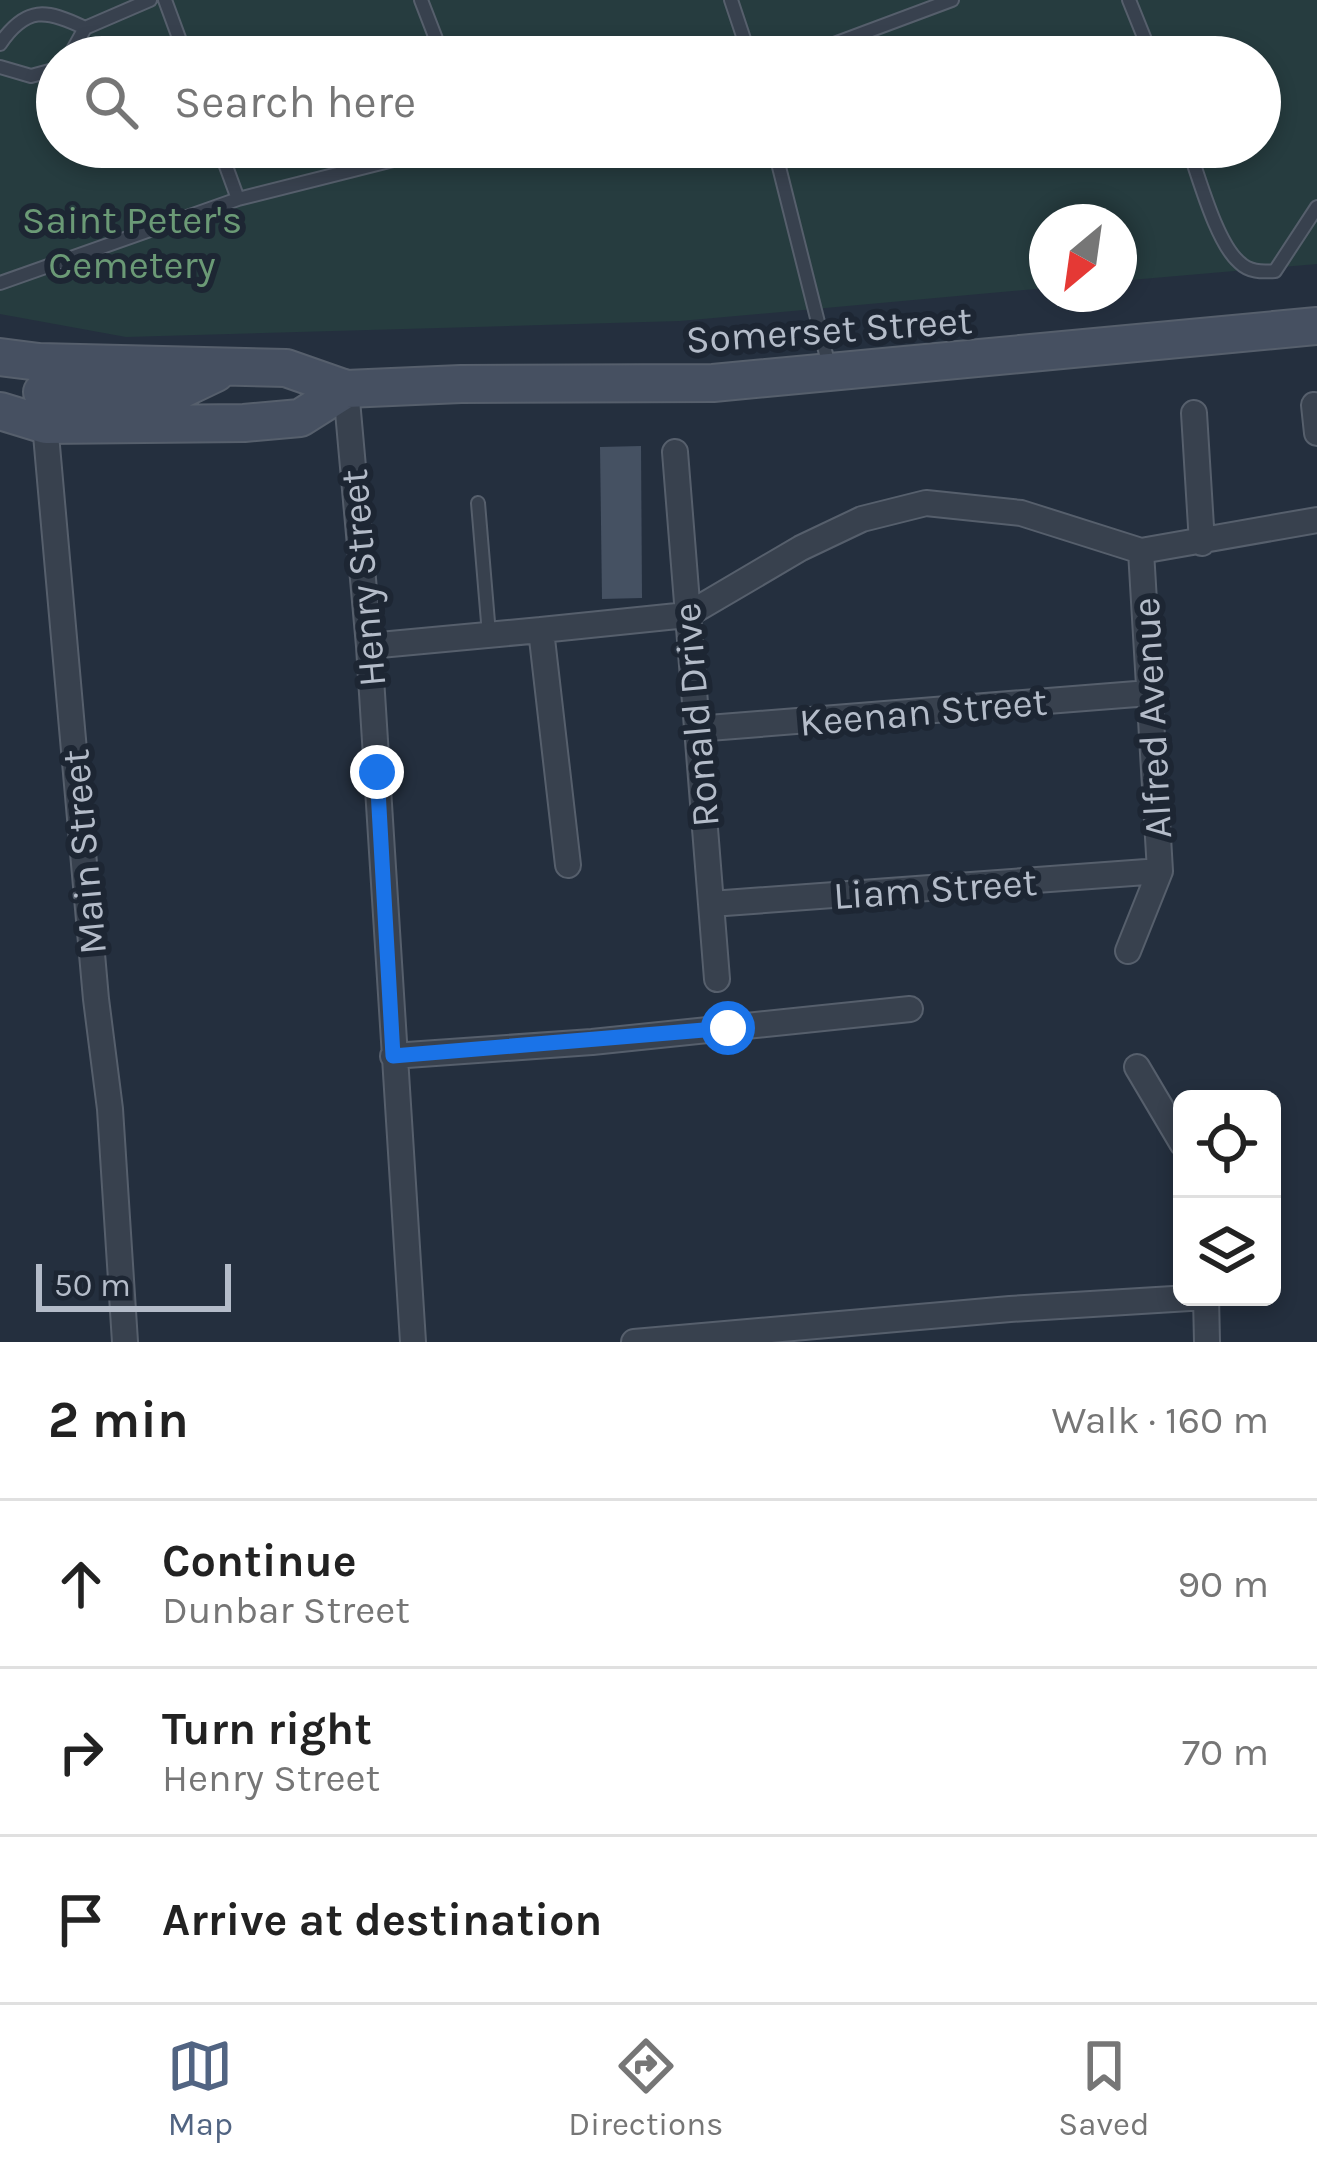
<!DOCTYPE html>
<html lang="en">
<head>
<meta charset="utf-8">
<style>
	:root { --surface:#fff; --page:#f2f2f2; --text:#222; --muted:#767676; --line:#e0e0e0; --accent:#516482 }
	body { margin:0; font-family:Karla,sans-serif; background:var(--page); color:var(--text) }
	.controls { position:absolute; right:36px; bottom:36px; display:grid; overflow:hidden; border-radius:18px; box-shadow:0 6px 18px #0003 }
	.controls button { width:108px; height:108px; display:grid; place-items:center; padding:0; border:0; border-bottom:3px solid var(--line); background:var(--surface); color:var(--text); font:60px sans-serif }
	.compass { position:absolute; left:1029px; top:204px; width:108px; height:108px; border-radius:50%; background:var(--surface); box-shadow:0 6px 18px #0003; rotate:209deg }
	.scale { position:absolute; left:36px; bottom:30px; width:195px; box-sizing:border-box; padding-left:12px; border:6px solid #b4bcc9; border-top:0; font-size:33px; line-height:42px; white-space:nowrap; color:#b4bcc9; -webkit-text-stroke:9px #1d2633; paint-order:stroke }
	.stop { position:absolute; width:36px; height:36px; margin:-27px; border:9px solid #1a73e8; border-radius:50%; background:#fff }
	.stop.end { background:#1a73e8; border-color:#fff; box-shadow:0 3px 12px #0008 }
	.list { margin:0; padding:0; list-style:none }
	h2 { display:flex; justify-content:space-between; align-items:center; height:156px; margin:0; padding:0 48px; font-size:51px }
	h2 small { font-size:39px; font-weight:400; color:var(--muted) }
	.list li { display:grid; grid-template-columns:78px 1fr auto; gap:36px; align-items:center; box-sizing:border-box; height:168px; padding:0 48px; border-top:3px solid var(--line) }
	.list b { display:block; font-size:45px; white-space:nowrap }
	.list p { margin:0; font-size:39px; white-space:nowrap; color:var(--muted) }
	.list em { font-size:39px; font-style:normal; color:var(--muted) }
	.icon { flex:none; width:66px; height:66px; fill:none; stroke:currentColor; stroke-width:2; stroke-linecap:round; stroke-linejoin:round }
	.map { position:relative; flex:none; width:1317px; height:1342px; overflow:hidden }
	.search { position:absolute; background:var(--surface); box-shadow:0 6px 18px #0003; left:36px; right:36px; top:36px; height:132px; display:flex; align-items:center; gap:30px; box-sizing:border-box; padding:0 42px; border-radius:66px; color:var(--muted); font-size:45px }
	.sheet { height:660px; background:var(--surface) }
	nav { display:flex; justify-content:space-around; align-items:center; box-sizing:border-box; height:168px; border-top:3px solid var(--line); background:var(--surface); font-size:33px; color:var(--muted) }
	nav a { display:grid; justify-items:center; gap:6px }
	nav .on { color:var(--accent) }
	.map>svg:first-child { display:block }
	.green { fill:#263c3f; fill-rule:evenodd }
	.building { fill:#455162 }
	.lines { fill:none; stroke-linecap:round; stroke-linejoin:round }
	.lane-casing { stroke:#565f6c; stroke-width:16 }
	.street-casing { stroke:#565f6c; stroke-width:28 }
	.secondary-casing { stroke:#565f6c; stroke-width:40 }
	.lane { stroke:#38414e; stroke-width:12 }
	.street { stroke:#38414e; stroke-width:24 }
	.secondary { stroke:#465061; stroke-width:36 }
	.route { stroke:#1a73e8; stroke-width:15 }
	.labels { text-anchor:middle; stroke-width:12; stroke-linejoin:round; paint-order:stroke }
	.park-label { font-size:39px; fill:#6b9a76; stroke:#1d2633 }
	.street-label { font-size:39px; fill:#b4bcc9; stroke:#1d2633 }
</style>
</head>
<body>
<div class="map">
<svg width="1317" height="1342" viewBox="0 0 1317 1342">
	<rect width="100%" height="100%" fill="#242f3e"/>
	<path class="green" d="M0 0H1317V264L1119 281V222H1047V288L680 321 126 337 0 314ZM57 57H1260V147H57Z"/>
	<path class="building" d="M641 446 642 598 602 599 600 447Z"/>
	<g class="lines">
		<defs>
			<path id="lane" d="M165 0 186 57
				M421 0 443 57
				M731 0 750 57
				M1129 0 1152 57
				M0 44C26 6 46 9 85 28
				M69 57 85 28 150 0
				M799 57 952 0
				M0 67 31 76 57 69
				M219 147 238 199
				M774 147 829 366
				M1188 147C1199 177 1216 242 1239 262 1249 272 1261 272 1275 271L1317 207
				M0 283 238 199 445 147
				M478 503 489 634"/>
			<path id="street" d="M346 389 369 646 413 1342
				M1314 405 1317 433
				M44 412 96 999 110 1109 125 1342
				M1194 413 1202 543
				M675 452 717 979
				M541 630 687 615 801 548 862 519 926 503 1021 513 1141 551 1317 520
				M369 646 541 630 568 865
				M696 729 1149 693
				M711 904 1160 871
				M1128 951 1160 871 1141 551
				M393 1056 592 1042 910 1009
				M1137 1067 1182 1143
				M1206 1297 1207 1342
				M634 1342 1010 1309 1206 1297"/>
			<path id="secondary" d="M0 357 39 362 286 368 346 389 461 384 713 383 1317 326
				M42 392 170 395 216 373
				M0 411 46 425 244 423 300 418 346 389"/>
		</defs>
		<use href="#lane" class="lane-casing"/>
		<use href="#street" class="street-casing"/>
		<use href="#secondary" class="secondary-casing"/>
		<use href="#lane" class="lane"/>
		<use href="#street" class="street"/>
		<use href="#secondary" class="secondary"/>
	</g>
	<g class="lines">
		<path class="route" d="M377 772 393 1056 728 1028"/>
	</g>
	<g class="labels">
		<g class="park-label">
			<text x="132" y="233">Saint Peter's<tspan x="132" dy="45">Cemetery</tspan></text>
		</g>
		<g class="street-label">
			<text transform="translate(829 329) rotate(-4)" y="14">Somerset Street</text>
			<text transform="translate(362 578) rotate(-95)" y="14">Henry Street</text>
			<text transform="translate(923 711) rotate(-5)" y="14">Keenan Street</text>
			<text transform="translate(695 715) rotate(-95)" y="14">Ronald Drive</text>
			<text transform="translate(1151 718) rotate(-93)" y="14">Alfred Avenue</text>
			<text transform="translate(83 852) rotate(-95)" y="14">Main Street</text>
			<text transform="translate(935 888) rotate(-4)" y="14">Liam Street</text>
		</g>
	</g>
</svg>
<div class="controls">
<button><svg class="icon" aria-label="locate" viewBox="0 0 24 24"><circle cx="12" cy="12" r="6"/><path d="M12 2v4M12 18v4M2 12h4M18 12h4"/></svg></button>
<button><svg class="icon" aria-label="layers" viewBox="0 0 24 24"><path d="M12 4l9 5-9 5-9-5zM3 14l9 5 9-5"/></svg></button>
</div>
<svg class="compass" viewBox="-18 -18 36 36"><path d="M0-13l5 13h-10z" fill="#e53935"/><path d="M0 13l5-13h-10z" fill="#767676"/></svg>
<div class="scale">50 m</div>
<div class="stop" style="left:728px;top:1028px"></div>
<div class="stop end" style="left:377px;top:772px"></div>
<div class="search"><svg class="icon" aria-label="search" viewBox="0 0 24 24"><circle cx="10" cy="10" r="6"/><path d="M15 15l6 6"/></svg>Search here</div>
</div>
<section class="sheet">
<h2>2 min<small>Walk · 160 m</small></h2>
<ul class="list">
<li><svg class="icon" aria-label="ahead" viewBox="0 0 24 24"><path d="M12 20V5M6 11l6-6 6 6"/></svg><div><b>Continue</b><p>Dunbar Street</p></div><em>90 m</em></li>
<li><svg class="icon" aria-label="right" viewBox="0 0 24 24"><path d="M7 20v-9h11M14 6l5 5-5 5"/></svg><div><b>Turn right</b><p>Henry Street</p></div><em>70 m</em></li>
<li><svg class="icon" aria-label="arrive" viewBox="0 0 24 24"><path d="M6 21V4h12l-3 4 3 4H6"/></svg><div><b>Arrive at destination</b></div></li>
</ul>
</section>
<nav>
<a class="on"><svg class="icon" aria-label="map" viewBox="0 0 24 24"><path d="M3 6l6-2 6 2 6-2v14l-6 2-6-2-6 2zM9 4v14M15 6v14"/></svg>Map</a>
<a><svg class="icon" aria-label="directions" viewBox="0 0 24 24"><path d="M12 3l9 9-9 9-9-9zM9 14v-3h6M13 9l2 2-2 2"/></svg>Directions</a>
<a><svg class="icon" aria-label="saved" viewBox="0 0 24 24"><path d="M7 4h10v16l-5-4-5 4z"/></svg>Saved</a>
</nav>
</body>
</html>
